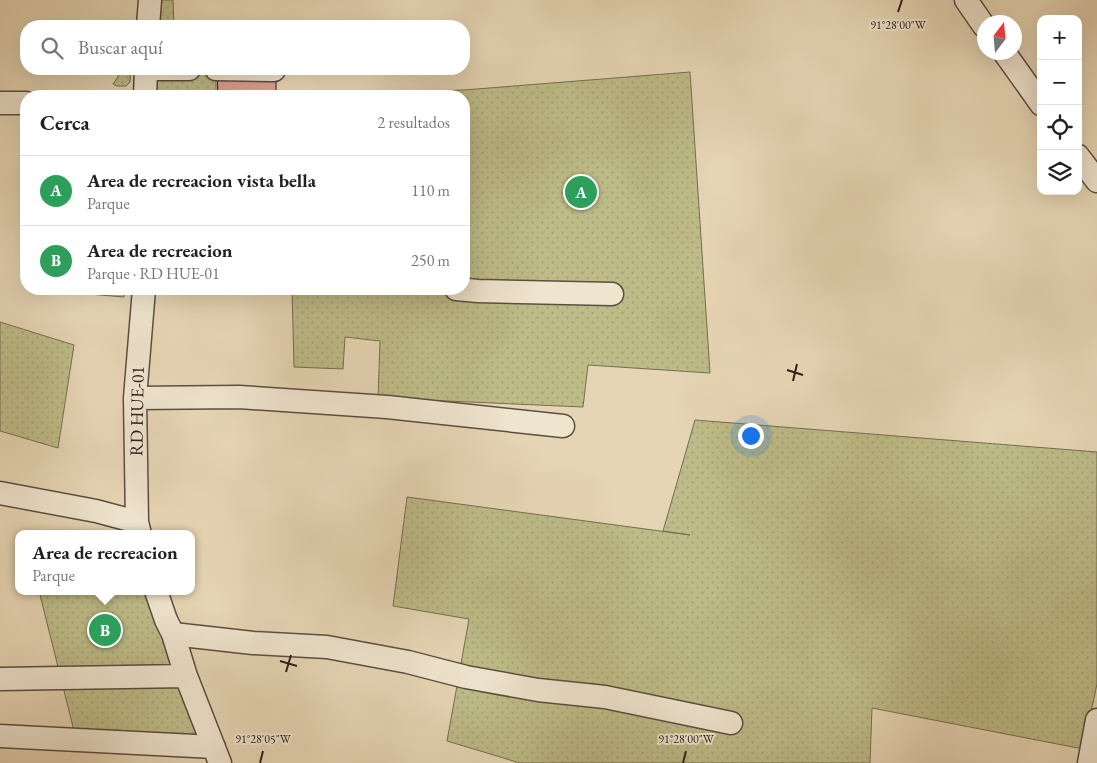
<!DOCTYPE html>
<html lang="es">
<head>
<meta charset="utf-8">
<style>
	:root { --surface:#fff; --page:#f2f2f2; --text:#202124; --muted:#757577; --line:#e0e0e0; --accent:#ea580c }
	body { margin:0; font-family:"EB Garamond",serif; background:var(--page); color:var(--text) }
	.controls { position:absolute; right:15px; top:15px; display:grid; overflow:hidden; border-radius:10px; box-shadow:0 5px 20px #0002 }
	.controls button { width:45px; height:45px; display:grid; place-items:center; padding:0; border:0; border-bottom:1px solid var(--line); background:var(--surface); color:var(--text); font:25px sans-serif }
	.compass { position:absolute; left:977px; top:15px; width:45px; height:45px; border-radius:50%; background:var(--surface); box-shadow:0 5px 20px #0002; rotate:16deg }
	.you { position:absolute; left:750px; top:435px; width:18px; height:18px; margin:-12px; border:4px solid #fff; border-radius:50%; background:#1a73e8; box-shadow:0 0 0 8px #1a73e833 }
	.badge { display:grid; place-items:center; width:32px; height:32px; border-radius:50%; background:var(--accent); color:#fff; font-size:16px; font-weight:700 }
	.pin { position:absolute; translate:-50% -50%; border:2px solid #fff; box-shadow:0 1px 5px #0006 }
	.popup { position:absolute; left:15px; top:530px; width:180px; height:65px; box-sizing:border-box; display:grid; place-content:center; border-radius:10px; background:var(--surface); filter:drop-shadow(0 1px 4px #0005); font-size:16px; white-space:nowrap; color:var(--muted) }
	.popup b { font-size:19px; color:var(--text) }
	.popup::after { content:''; position:absolute; left:50%; top:100%; margin-left:-10px; border:10px solid transparent; border-top-color:var(--surface) }
	.list { margin:0; padding:0; list-style:none }
	h2 { display:flex; justify-content:space-between; align-items:center; height:65px; margin:0; padding:0 20px; font-size:21px }
	h2 small { font-size:16px; font-weight:400; color:var(--muted) }
	.list li { display:grid; grid-template-columns:32px 1fr auto; gap:15px; align-items:center; box-sizing:border-box; height:70px; padding:0 20px; border-top:1px solid var(--line) }
	.list b { display:block; font-size:19px; white-space:nowrap }
	.list p { margin:0; font-size:16px; white-space:nowrap; color:var(--muted) }
	.list em { font-size:16px; font-style:normal; color:var(--muted) }
	.icon { flex:none; width:28px; height:28px; fill:none; stroke:currentColor; stroke-width:2; stroke-linecap:round; stroke-linejoin:round }
	.map { position:relative; flex:none; width:1097px; height:763px; overflow:hidden }
	.search { position:absolute; background:var(--surface); box-shadow:0 5px 20px #0002; left:20px; top:20px; width:450px; height:55px; display:flex; align-items:center; gap:12px; box-sizing:border-box; padding:0 18px; border-radius:20px; color:var(--muted); font-size:19px }
	.panel { position:absolute; background:var(--surface); box-shadow:0 5px 20px #0002; left:20px; top:90px; width:450px; height:205px; border-radius:20px }
	.map>svg:first-child { display:block }
	.park { fill:url(#park-dots); stroke:#756e52 }
	.building { fill:#e0a392; stroke:#2d211c }
	.lines { fill:none; stroke-linecap:round; stroke-linejoin:round }
	.minor-casing { stroke:#5b4e42; stroke-width:25 }
	.minor { stroke:#efe4ce; stroke-width:22 }
	.ticks { fill:none; stroke:#2d211c; stroke-width:2 }
	.labels { text-anchor:middle; stroke-width:4; stroke-linejoin:round; paint-order:stroke }
	.street-label { font-size:18px; fill:#2d211c; stroke:#efe4ce }
	.ticks-label { font-size:12px; text-anchor:middle; fill:#2d211c; stroke:#efe4ce; stroke-width:4; stroke-linejoin:round; paint-order:stroke }
</style>
</head>
<body>
<div class="map">
<svg width="1097" height="763" viewBox="0 0 1097 763">
	<defs>
		<pattern id="park-dots" width="8" height="8" patternUnits="userSpaceOnUse" patternTransform="scale(1.25)"><rect width="8" height="8" fill="#bdbb87"/><path d="M2 2h.1M6 6h.1" fill="none" stroke="#a3a074" stroke-width="1.8" stroke-linecap="round"/></pattern>
	</defs>
	<rect width="100%" height="100%" fill="#e6d5b4"/>
	<filter id="stains"><feTurbulence type="fractalNoise" baseFrequency=".004" numOctaves="4"/><feColorMatrix values="0 0 0 0 .2 0 0 0 0 .09 0 0 0 0 .02 0 0 0 .5 -.17"/></filter>
	<radialGradient id="worn" r=".72"><stop offset=".6" stop-color="#630" stop-opacity="0"/><stop offset="1" stop-color="#630" stop-opacity=".3"/></radialGradient>
	<path class="park" d="M157 0H173L174 26H157Z
		M118 69H131L130 82 126 86H117L113 84 118 77Z
		M155 69 216 70V96H155Z
		M690 72 710 373 588 365 583 407 378 398 380 341 345 337 343 369 294 367 292 289H464V96H326V94L464 90Z
		M76 289H124V297L76 293Z
		M0 322 74 345 58 448 0 431Z
		M695 420 1097 452V684L1083 749 872 708 870 763H520L447 741 469 619 393 606 407 497 690 535 663 531Z
		M39 591H148L202 739H76Z"/>
	<path class="building" d="M217 69 276 73V96H218Z"/>
	<g class="lines">
		<defs>
			<path id="minor" d="M966 0 984 26
				M148 26 150 0
				M1004 52 1041 104
				M146 69H189
				M216 69 274 70V69
				M145 96 146 69
				M0 103H26
				M1078 156 1097 181
				M456 289 478 291 612 294
				M135 398 239 397 387 407 563 426
				M0 493 96 511 137 522
				M140 534 137 522 135 398 144 289
				M156 591 166 620 173 634 186 676 220 763
				M173 634 253 643 327 647 408 662 466 677 538 690 605 697 731 723
				M0 679 186 676
				M0 736 214 747
				M1089 763 1097 720"/>
		</defs>
		<use href="#minor" class="minor-casing"/>
		<use href="#minor" class="minor"/>
	</g>
	<path class="ticks" d="M898 12 902 0M787 370 803 375M793 381 797 364M280 661 297 666M286 672 291 655M260 763 263 751M683 763 686 751"/>
	<g class="labels">
		<g class="street-label">
			<text transform="translate(137 411) rotate(-89)" y="6">RD HUE-01</text>
		</g>
	</g>
	<g class="ticks-label">
		<text x="898" y="29">91°28'00"W</text>
		<text x="263" y="743">91°28'05"W</text>
		<text x="686" y="743">91°28'00"W</text>
	</g>
	<rect width="100%" height="100%" filter="url(#stains)"/>
	<rect width="100%" height="100%" fill="url(#worn)"/>
</svg>
<div class="controls">
<button>+</button>
<button>−</button>
<button><svg class="icon" aria-label="locate" viewBox="0 0 24 24"><circle cx="12" cy="12" r="6"/><path d="M12 2v4M12 18v4M2 12h4M18 12h4"/></svg></button>
<button><svg class="icon" aria-label="layers" viewBox="0 0 24 24"><path d="M12 4l9 5-9 5-9-5zM3 14l9 5 9-5"/></svg></button>
</div>
<svg class="compass" viewBox="-18 -18 36 36"><path d="M0-13l5 13h-10z" fill="#e53935"/><path d="M0 13l5-13h-10z" fill="#757577"/></svg>
<div class="you"></div>
<div class="pin badge" style="left:581px;top:192px;background:#2e9e5b">A</div>
<div class="pin badge" style="left:105px;top:630px;background:#2e9e5b">B</div>
<div class="popup"><b>Area de recreacion</b>Parque</div>
<div class="search"><svg class="icon" aria-label="search" viewBox="0 0 24 24"><circle cx="10" cy="10" r="6"/><path d="M15 15l6 6"/></svg>Buscar aquí</div>
<section class="panel">
<h2>Cerca<small>2 resultados</small></h2>
<ul class="list">
<li><span class="badge" style="background:#2e9e5b">A</span><div><b>Area de recreacion vista bella</b><p>Parque</p></div><em>110 m</em></li>
<li><span class="badge" style="background:#2e9e5b">B</span><div><b>Area de recreacion</b><p>Parque · RD HUE-01</p></div><em>250 m</em></li>
</ul>
</section>
</div>
</body>
</html>
